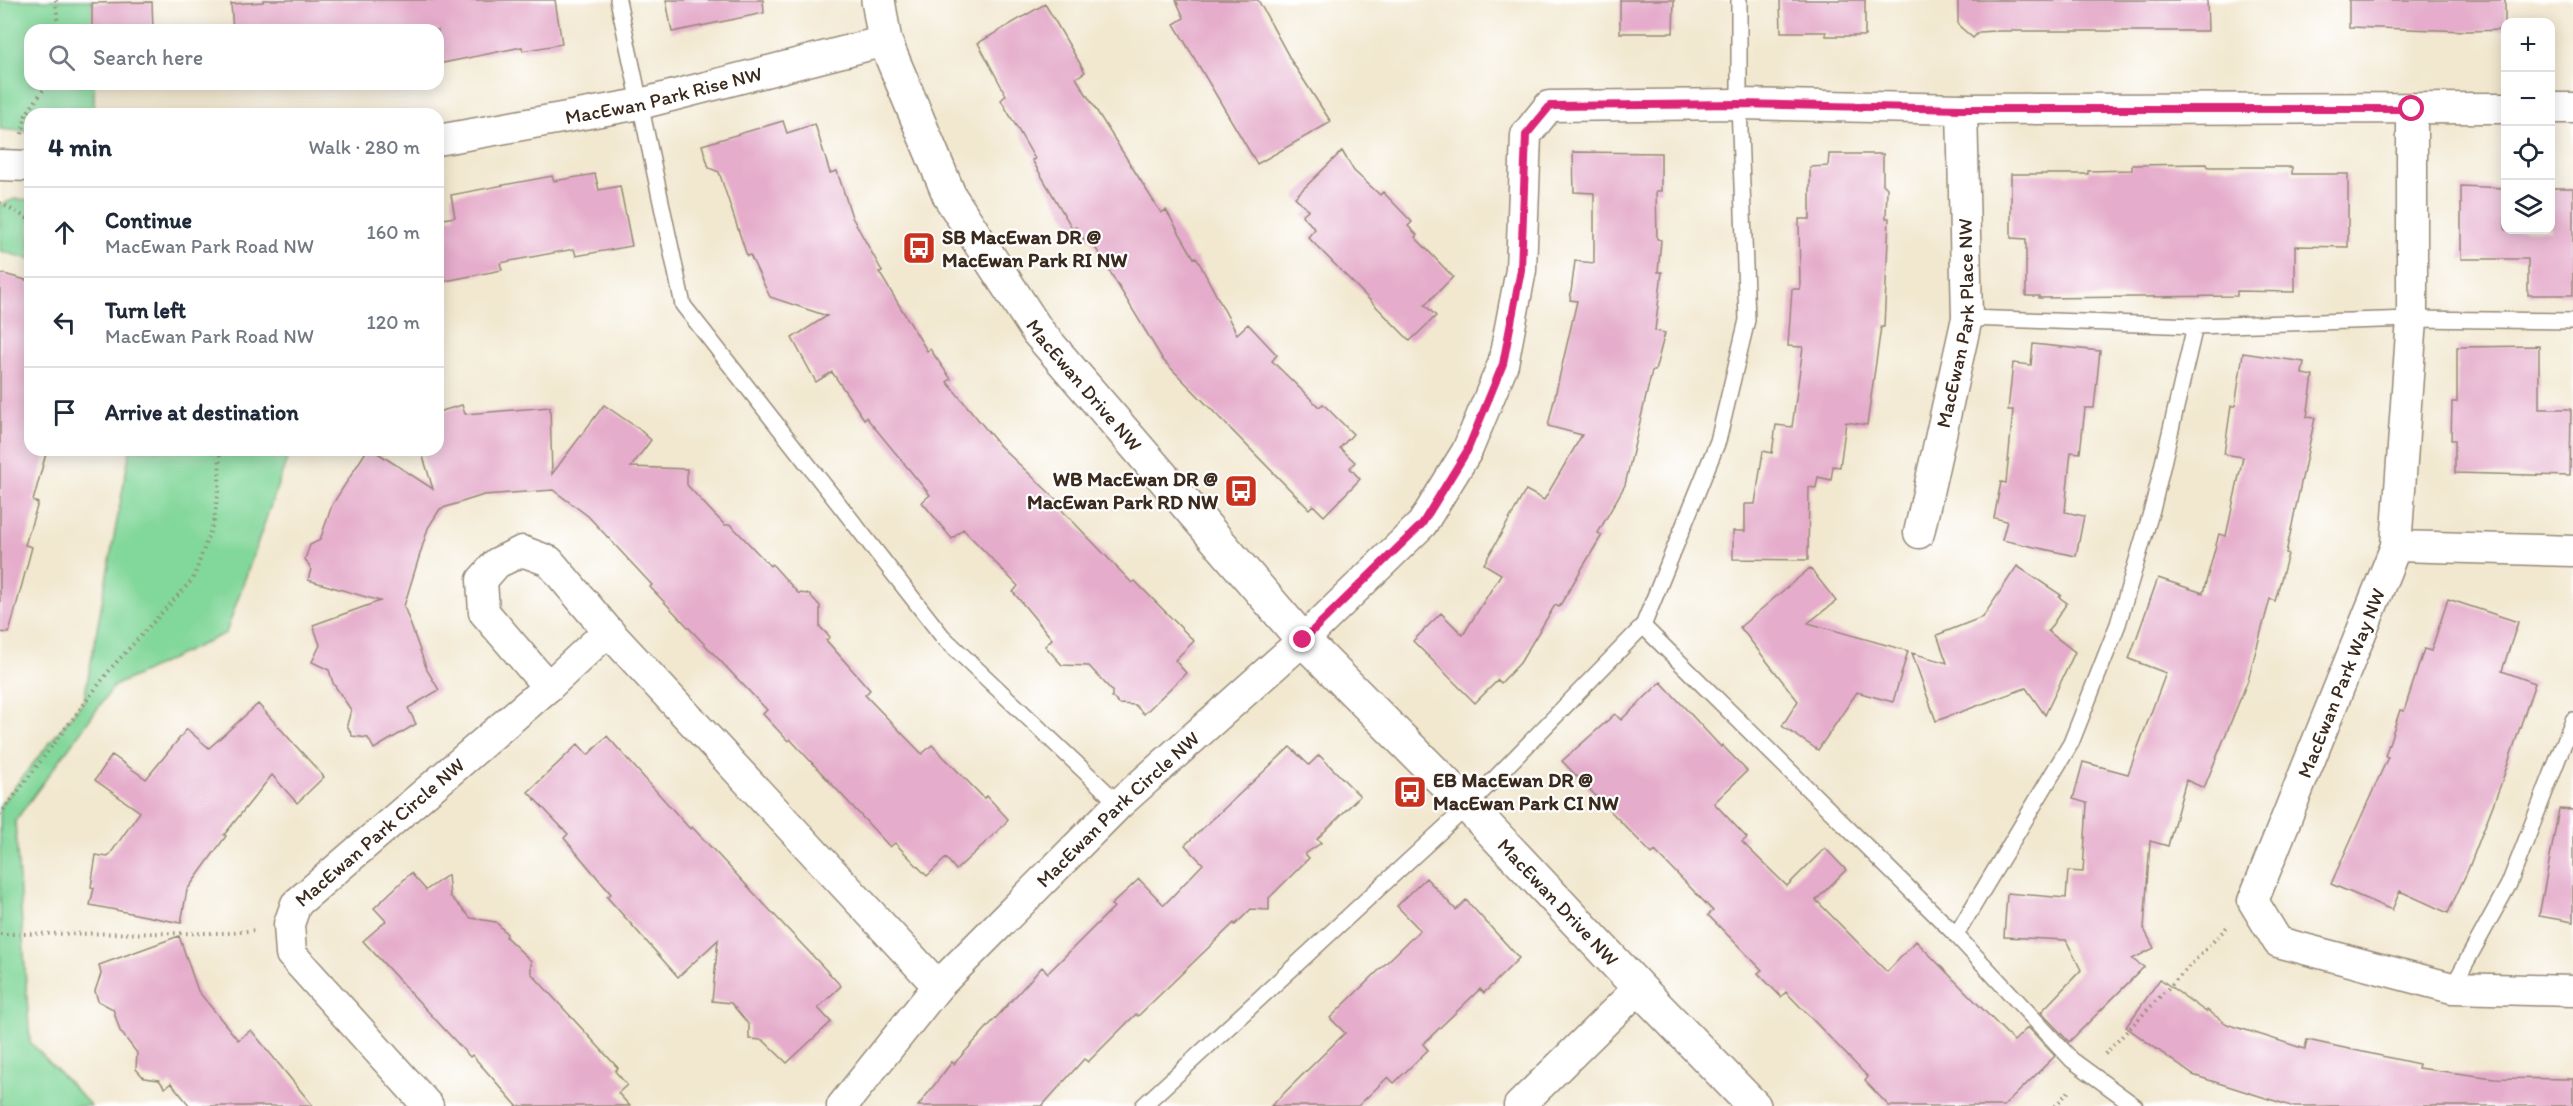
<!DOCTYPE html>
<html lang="en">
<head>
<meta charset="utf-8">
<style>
	:root { --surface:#fff; --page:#f2f2f3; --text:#1f2937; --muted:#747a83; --line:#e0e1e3 }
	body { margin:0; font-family:Itim,sans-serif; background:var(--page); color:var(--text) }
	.controls { position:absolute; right:18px; top:18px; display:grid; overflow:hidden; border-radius:12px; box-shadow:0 3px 15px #0003 }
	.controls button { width:54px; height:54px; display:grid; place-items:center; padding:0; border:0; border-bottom:2px solid var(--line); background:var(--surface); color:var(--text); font:30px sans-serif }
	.stop { position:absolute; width:18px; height:18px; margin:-14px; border:4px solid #db2777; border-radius:50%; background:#fff }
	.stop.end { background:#db2777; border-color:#fff; box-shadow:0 2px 6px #0008 }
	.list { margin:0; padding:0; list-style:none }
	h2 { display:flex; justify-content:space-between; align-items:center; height:78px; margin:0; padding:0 24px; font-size:26px }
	h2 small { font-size:20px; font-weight:400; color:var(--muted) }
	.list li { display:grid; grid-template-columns:39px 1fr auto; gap:18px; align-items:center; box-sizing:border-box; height:90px; padding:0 24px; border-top:2px solid var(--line) }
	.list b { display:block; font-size:22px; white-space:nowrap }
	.list p { margin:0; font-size:20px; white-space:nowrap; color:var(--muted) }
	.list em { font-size:20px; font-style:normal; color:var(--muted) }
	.icon { flex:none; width:33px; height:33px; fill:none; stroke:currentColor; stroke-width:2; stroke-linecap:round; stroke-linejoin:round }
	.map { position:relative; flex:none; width:2573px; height:1106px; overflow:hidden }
	.search { position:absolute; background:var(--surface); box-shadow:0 3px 15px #0003; left:24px; top:24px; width:420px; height:66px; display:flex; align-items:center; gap:15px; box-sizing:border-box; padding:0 21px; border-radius:18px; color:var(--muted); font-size:22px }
	.panel { position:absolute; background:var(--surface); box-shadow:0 3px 15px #0003; left:24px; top:108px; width:420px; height:348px; border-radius:18px }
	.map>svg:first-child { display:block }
	.green { fill:#82d79a; stroke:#5e805c; stroke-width:1.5 }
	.building { fill:#e5accb }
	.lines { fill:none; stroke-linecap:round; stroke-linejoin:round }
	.lane-casing { stroke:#968977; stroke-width:18 }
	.street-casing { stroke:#968977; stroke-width:33 }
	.secondary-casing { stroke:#968977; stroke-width:36 }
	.path { stroke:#968977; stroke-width:4; stroke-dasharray:1.5 4.5; stroke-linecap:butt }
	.lane { stroke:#fff; stroke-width:15 }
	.street { stroke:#fff; stroke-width:30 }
	.secondary { stroke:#fff; stroke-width:33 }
	.route { stroke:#db2777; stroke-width:8 }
	.labels { text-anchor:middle; stroke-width:4.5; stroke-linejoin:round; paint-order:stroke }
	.street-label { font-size:20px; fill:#3b2a1e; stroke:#fff }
	.poi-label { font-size:20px; font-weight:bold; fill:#3b2a1e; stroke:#fff; text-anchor:start }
</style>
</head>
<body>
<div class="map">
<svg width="2573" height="1106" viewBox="0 0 2573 1106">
	<rect width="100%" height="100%" fill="#fff"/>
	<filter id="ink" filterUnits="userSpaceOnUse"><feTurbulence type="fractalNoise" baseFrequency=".0167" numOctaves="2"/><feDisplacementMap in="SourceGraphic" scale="12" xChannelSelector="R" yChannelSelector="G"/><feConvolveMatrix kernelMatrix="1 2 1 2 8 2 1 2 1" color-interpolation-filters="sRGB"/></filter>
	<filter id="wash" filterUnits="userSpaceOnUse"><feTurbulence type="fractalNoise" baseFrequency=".008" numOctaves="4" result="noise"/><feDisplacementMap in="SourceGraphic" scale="24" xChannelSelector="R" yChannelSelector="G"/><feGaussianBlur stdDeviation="1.35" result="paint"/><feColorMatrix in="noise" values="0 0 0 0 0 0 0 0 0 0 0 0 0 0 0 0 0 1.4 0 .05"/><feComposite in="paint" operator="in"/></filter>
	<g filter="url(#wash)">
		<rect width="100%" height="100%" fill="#f2e8d0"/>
		<path class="green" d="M0 0H92L93 30H30V84H94V114H30V132L0 129Z
			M15 199 30 200V259L0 251V205Z
			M130 450H290L226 633 114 686 15 821 30 1042 91 1106H0V805L84 700Z"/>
		<g id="blocks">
			<path class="building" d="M263 0H555L562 44 523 51 522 47 438 64V30H233L231 4 263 2Z
				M666 0H763L764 13 672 32Z
				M1176 0H1258L1292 62 1331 122 1257 164 1174 24 1184 18Z
				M1620 0H1674L1673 33H1620Z
				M1780 0H1865V36H1826V32H1781Z
				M1958 0H2207L2208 31H1994L1979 32 1973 38 1958 25Z
				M2349 0H2505V30L2467 31 2349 27Z
				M152 2 153 30H92V3Z
				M1045 4 1085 72 1076 78 1161 213 1166 210 1194 258 1196 257 1237 334 1248 324 1277 355 1272 361 1319 407 1323 404 1353 434 1340 448 1355 462 1350 468 1360 479 1324 516 1313 505 1309 509 1163 360 1089 237 1084 240 1076 227 1072 228 1032 160 1035 159 1001 100 1006 95 978 43Z
				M783 121 787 133 815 124 830 173 837 171 852 217 882 271 879 272 927 351 930 349 951 379 947 382 1000 446 1059 502 1057 505 1132 583 1135 581 1194 641 1175 660 1186 673 1144 714 1135 705 1119 704 1112 697V691L1089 666 1062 665 1045 646 1052 639 1013 592 1018 586 963 529 952 539 922 502 930 495 866 417 864 419 832 372 816 382 792 338 827 316 770 297 750 255 747 256 719 172 709 168 702 145Z
				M1342 151 1354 171 1380 195 1383 192 1412 222 1408 226 1417 235 1415 237 1453 277 1425 305 1436 316 1410 341 1308 237 1315 229 1302 215 1308 210 1295 197Z
				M1573 152 1661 153V191H1656L1657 239 1661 240 1658 272H1662L1655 331 1665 333 1655 371H1652L1625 485 1598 533 1602 535 1559 607 1555 605 1520 663 1501 683 1498 680 1475 703 1413 641 1441 613 1463 635 1501 574 1484 564 1526 490 1544 500 1582 435 1548 426 1577 301 1570 300 1575 261 1594 263V193L1574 192Z
				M1829 154H1883V184L1887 188 1886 218H1889L1884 327H1881L1867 425 1846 422 1840 467 1833 466 1831 480 1818 477 1816 488 1809 487 1808 560 1733 559V531H1745V504H1755L1763 451 1772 453 1776 425 1792 427 1803 347 1788 346 1792 289H1800L1799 219H1810V167L1828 166Z
				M2207 164 2208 167H2292V174H2348V247L2295 246V292L2237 291V296L2039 298V296H2026V239L2011 238V174H2088V171L2132 170V165Z
				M595 174 599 190 620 186 632 246 576 256 574 249 500 263 502 270 445 281 438 248V220L455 217 451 195 552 176 554 181Z
				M2461 186 2505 188V230H2550V188H2573V295H2528V259H2461Z
				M0 273 30 281V450H47L33 501 38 503 25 545 32 547 9 633 0 632Z
				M2033 344 2100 351 2094 408H2085L2080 453 2071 452 2068 480 2065 512 2084 516 2076 556 2002 540 2007 521 1994 518 2001 482 2006 483 2013 410H2008L2013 363 2031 365Z
				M2539 346V409H2571L2570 476 2455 473V440H2451L2452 402H2457V347Z
				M2243 353 2304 362 2302 374 2313 376 2307 417 2315 418 2286 553 2288 554 2275 601 2270 599 2248 680 2204 788 2186 780 2168 846 2150 841 2144 929 2154 948 2132 959 2144 967 2069 1042 2041 1012 2081 970 2066 940 2004 937 2007 893 2066 898 2068 871 2083 872 2087 803 2073 799 2083 762 2128 774 2166 673 2129 659 2158 578 2203 593 2219 534 2226 536 2243 457 2224 454 2231 406H2235Z
				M462 405 465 414 550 407 552 474 604 405 639 429 651 440 631 467 687 469V485L713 513 725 525H731L770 566 772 564 798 593 809 594 820 606V627L830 637 826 640 870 690 865 695 922 754 932 745 984 798 987 796 1008 819 1004 825 956 870 946 858 927 876 895 843 890 847 790 739 788 741 763 714 767 710 650 587 652 585 588 516 553 490 484 495 440 509 428 528 404 606 427 670 439 690 408 708 416 724 374 749 368 738 352 736 347 725 351 710 333 683 329 670 312 662 320 645 313 625 380 601 308 580 311 569 305 559 310 545 320 540 332 505 367 450H373L433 489 421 450H438V412Z
				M2017 566 2061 595 2059 597 2067 603 2048 631 2075 652 2045 715 2026 688 1936 721 1912 653 1947 663 1937 635 1983 617Z
				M1810 568 1836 601 1808 623 1908 651 1893 702 1857 692 1818 750 1782 726 1798 701 1740 627Z
				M2448 599 2518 622 2502 671 2535 683 2501 784 2468 870 2448 913 2400 891 2392 910 2331 884 2388 757 2385 756 2400 710 2404 711 2424 649 2431 651Z
				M1661 682 1721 747 1722 745 1747 771 1714 803 1747 838 1742 842 1787 886 1825 848 1846 870 1816 900 1887 972 1916 941 2014 1041 2028 1027 2055 1056 2004 1106H1889L1865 1081 1868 1077 1786 992 1781 997 1758 973 1762 970 1708 915 1713 911 1655 851 1652 854 1562 761 1615 714 1621 720Z
				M258 704 324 777 297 803 272 775 224 835 226 836 187 890 181 923 90 905 94 888 91 887 96 855 108 857 140 812 95 780 112 755 146 779 187 729 209 748Z
				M607 736 690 829 692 827 841 986 818 1008 831 1022 787 1063 763 1040 749 1039V1025L731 1003 712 1001 718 940 678 977 607 897 611 894 564 838 568 834 528 792 578 744 588 755Z
				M1290 747 1309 765 1319 755 1360 796 1317 839 1321 843 1305 854 1309 858 1269 898V910L1251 909 1235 925 1234 923 1138 1016 1136 1014 1088 1062 1084 1059 1042 1106H918L952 1062 954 1064 1042 967 1048 973 1114 907 1111 905 1139 879 1164 905 1203 864 1185 845Z
				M2559 809 2573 810V922L2539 916Z
				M411 873 426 890 448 875 450 896 471 918 496 922 507 934 506 937 531 961V973L618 1068 615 1071 627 1085 618 1093 630 1106H517L472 1055 470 1057 363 941 386 921 374 908Z
				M1426 878 1456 910 1466 900 1519 958 1484 993 1480 989 1423 1044 1428 1050 1394 1083 1388 1077 1358 1106H1271L1345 1033 1330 1018 1420 930 1397 906Z
				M179 936 198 991 238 1040 251 1030 313 1106H190L171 1083 165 1088 159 1080 144 1078 136 1069 137 1053 120 1031 113 1009 98 1001 95 991 101 974 99 965Z
				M2160 979 2206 1012 2207 1010 2227 1024 2305 1049 2307 1040 2419 1064 2418 1068 2494 1078 2573 1079V1106H2291L2193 1075 2126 1027Z"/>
		</g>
	</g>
	<g filter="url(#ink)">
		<use href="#blocks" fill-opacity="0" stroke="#968977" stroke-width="1.5"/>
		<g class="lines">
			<defs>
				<path id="lane" d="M618 0 683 305 943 637 1119 804
					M1967 318 2195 326 2412 319 2573 321
					M1643 626 1956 935 2072 1060 2135 1106
					M1956 935 2071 743 2118 624 2153 506 2195 326
					M2452 988 2509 884 2573 720
					M1143 1106 1468 806 1643 626 1718 441 1747 320 1739 104V0"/>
				<g id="street">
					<path d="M2550 108H2573"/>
					<path d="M2412 109V319L2396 546 2253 901 2278 942 2452 988 2573 991"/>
					<path id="s1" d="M438 140 640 104 885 41"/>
					<path d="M0 165 30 166"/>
					<path id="s2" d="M1919 533 1967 318 1962 109"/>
					<path d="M2396 546 2573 551"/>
					<path d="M548 687 484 612 482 580 497 563 522 551 549 561 608 631"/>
					<path id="s3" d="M938 986 1119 804 1303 640 1422 524 1467 451 1503 364 1521 270 1526 135 1549 106 1739 104 1962 109 2506 108"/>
					<path id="s4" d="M428 1106 291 954 289 924 296 904 548 687 608 631 938 986 842 1106"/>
					<path d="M1519 1106 1639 988"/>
				</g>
				<g id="secondary">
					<path id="s5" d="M878 0 885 41 950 197 1038 332 1303 640 1468 806 1639 988 1754 1106"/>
				</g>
			</defs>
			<use href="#lane" class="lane-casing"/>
			<use href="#street" class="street-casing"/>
			<use href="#secondary" class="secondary-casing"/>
			<path class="path" d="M56 0 58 30
				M22 134 26 115 47 84
				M0 203 30 220
				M0 815 112 667 193 579 214 521 219 486 220 450
				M0 934 232 933 256 930
				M2105 1054 2229 925
				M2055 1106 2071 1089"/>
			<use href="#lane" class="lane"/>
			<use href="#street" class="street"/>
			<use href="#secondary" class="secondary"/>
		</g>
	</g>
	<g class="lines" filter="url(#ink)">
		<path class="route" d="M1303 640 1422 524 1467 451 1503 364 1521 270 1526 135 1550 106 1739 104 1962 109H2412"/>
	</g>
	<defs>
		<symbol id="bus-square" viewBox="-11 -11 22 22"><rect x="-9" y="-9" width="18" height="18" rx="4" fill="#c8321e" stroke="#fff"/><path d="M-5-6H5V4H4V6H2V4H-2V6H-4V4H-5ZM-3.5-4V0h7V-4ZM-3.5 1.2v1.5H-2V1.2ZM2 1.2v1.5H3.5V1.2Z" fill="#fff"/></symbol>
	</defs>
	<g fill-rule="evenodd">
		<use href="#bus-square" x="900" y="229" width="38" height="38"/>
		<use href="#bus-square" x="1222" y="472" width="38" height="38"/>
		<use href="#bus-square" x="1391" y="773" width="38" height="38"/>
	</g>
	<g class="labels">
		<g class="street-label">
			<text dy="7" stroke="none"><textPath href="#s1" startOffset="230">MacEwan Park Rise NW</textPath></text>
			<text dy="7" stroke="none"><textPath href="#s2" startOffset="214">MacEwan Park Place NW</textPath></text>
			<text dy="7" stroke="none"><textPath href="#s5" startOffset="442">MacEwan Drive NW</textPath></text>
			<text transform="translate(2341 683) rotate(-68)" y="7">MacEwan Park Way NW</text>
			<text dy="7" stroke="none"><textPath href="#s3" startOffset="252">MacEwan Park Circle NW</textPath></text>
			<text dy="7" stroke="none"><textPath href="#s4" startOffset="366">MacEwan Park Circle NW</textPath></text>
			<text dy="7" stroke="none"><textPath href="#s5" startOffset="1144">MacEwan Drive NW</textPath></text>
		</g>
		<g class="poi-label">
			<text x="942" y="244">SB MacEwan DR @<tspan x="942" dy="23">MacEwan Park RI NW</tspan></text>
			<text x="1218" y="486" text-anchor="end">WB MacEwan DR @<tspan x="1218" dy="23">MacEwan Park RD NW</tspan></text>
			<text x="1433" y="787">EB MacEwan DR @<tspan x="1433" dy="23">MacEwan Park CI NW</tspan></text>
		</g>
	</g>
</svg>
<div class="controls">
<button>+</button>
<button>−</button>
<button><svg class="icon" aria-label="locate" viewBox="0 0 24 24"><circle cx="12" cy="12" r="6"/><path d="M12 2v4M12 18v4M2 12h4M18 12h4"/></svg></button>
<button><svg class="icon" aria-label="layers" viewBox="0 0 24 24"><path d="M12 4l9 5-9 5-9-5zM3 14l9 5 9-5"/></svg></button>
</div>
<div class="stop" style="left:2412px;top:109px"></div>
<div class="stop end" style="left:1303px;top:640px"></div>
<div class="search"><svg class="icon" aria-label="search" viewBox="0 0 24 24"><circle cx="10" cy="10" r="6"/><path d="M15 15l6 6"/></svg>Search here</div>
<section class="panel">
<h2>4 min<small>Walk · 280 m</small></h2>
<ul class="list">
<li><svg class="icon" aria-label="ahead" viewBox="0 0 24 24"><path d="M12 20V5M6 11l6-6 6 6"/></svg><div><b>Continue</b><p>MacEwan Park Road NW</p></div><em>160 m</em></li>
<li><svg class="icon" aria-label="left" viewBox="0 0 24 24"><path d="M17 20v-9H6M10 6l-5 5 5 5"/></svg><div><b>Turn left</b><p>MacEwan Park Road NW</p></div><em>120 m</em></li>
<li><svg class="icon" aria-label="arrive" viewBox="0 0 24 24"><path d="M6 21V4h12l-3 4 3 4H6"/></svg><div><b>Arrive at destination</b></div></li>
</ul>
</section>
</div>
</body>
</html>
